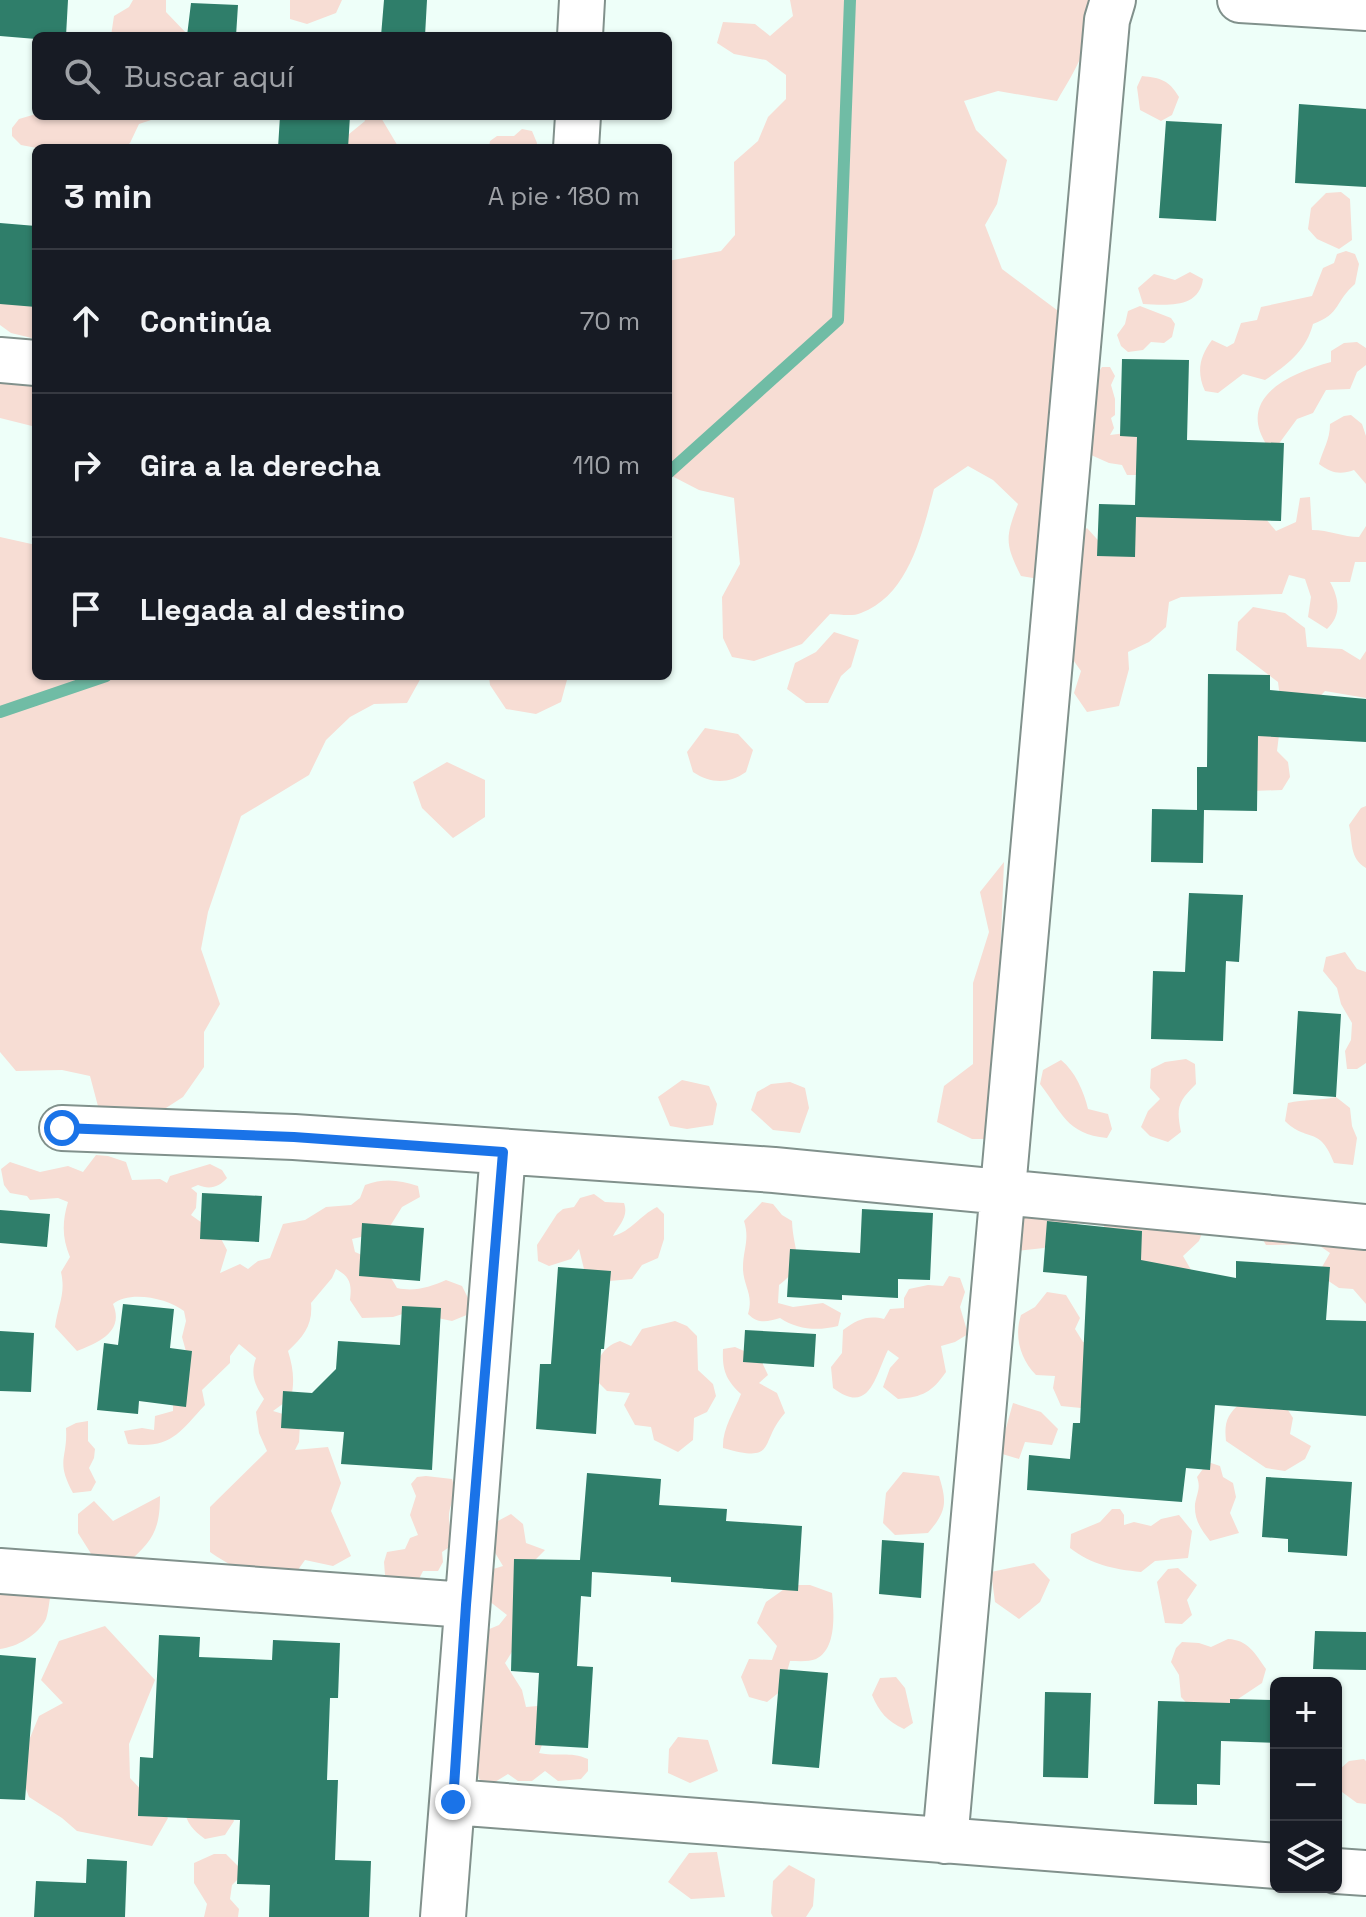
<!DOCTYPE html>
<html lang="es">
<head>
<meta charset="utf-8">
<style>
	:root { --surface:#171b24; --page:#20242c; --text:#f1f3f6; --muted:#9ea1a6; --line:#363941 }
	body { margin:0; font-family:"Space Grotesk",sans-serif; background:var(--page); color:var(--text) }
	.controls { position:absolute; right:24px; bottom:24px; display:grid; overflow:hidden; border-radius:12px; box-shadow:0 2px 6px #0004 }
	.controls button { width:72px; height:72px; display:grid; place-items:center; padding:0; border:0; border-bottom:2px solid var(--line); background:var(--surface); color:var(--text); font:40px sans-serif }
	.stop { position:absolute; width:24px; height:24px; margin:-18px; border:6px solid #1a73e8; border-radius:50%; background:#fff }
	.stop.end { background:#1a73e8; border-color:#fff; box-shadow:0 2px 8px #0008 }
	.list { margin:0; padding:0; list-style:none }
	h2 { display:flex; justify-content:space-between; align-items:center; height:104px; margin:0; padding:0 32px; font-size:34px }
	h2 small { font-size:26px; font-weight:400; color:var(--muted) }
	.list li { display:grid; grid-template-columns:52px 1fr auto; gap:24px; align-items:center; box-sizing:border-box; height:144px; padding:0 32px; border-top:2px solid var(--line) }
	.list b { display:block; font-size:30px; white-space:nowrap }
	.list em { font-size:26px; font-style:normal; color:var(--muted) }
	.icon { flex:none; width:44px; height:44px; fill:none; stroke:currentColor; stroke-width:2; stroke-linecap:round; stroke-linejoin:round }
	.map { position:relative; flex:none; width:1366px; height:1917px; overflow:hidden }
	.search { position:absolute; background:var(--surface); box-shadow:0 2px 6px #0004; left:32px; top:32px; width:640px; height:88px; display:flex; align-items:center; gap:20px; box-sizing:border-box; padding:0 28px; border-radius:12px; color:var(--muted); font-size:30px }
	.panel { position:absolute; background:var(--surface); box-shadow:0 2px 6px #0004; left:32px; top:144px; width:640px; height:536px; border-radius:12px }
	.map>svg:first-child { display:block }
	.green { fill:#f7ddd4 }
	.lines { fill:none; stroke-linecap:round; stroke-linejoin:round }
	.stream { stroke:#70bca5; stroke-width:12 }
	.building { fill:#2f7e6a }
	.minor-casing { stroke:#81918c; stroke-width:48 }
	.minor { stroke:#fff; stroke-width:44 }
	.route { stroke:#1a73e8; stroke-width:10 }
</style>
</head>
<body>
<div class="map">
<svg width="1366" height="1917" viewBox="0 0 1366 1917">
	<rect width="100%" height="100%" fill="#eefff9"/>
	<path class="green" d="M133 0H166V12L189 36H111L114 16 129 7Z
		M290 0H342L336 13 307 24 290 19Z
		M790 0H1090C1092 44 1079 64 1057 101L998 91 964 101 976 130 1007 160 997 204 985 225 1002 269 1073 322 1047 430V471L1039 579 1021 576C1005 544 1005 538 1018 504L993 480 968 466 934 489C922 534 909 595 861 613 852 617 839 614 830 614L802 644 754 661 732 657 723 638 722 597 740 564 734 498 699 490 668 474V261L721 251 735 235 734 162 758 141 768 117 786 99V75L766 60 734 54 717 43 723 22 755 24 770 36 793 16Z
		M1142 76C1161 78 1169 80 1179 97L1172 115 1161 121 1140 110 1137 87Z
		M36 114V116H163L139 124 130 143 124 148H37L21 145 12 136V128L19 119Z
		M363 116H380L399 148H338L343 139 365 121Z
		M522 129 532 131 537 143 536 148H489L490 141 497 136H514Z
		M1341 192 1350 199 1352 240 1339 249 1317 239 1308 229 1311 208 1326 193Z
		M1346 251 1355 254 1359 264 1355 284C1335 301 1341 314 1313 324 1306 351 1287 365 1265 380L1243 374 1218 393 1205 391C1196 371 1200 356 1212 340L1227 347 1234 343 1241 323 1257 320 1261 307 1312 296 1323 268 1334 263 1337 254Z
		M1190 272 1203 279C1199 309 1167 305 1143 304L1138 288 1154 274 1175 280Z
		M0 300 36 302V339L11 333 0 325Z
		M1140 306 1171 318 1175 324 1172 337 1164 343 1151 342 1143 350 1128 352 1121 346 1117 335 1125 324 1128 311Z
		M1357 342 1366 348V365L1357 372 1350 389 1326 390 1313 413 1297 419 1275 449 1268 447C1234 397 1291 373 1331 362V351L1344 343Z
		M1102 367H1110L1115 376 1111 385 1115 399V415L1111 418 1114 428 1110 435 1126 433 1144 436V475H1127L1122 465 1109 463 1091 455C1093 442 1090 429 1095 418 1089 407 1092 398 1098 387L1094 378Z
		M0 379 36 387V427L0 418Z
		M1351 415 1362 424 1366 436V484L1354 470C1340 475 1331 473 1319 464 1323 449 1330 440 1330 424L1344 416Z
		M1310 497 1312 530C1329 530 1343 537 1359 537L1366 526V562H1355L1350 582H1330C1339 598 1342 615 1327 629L1308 617 1311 597 1305 579 1289 575 1282 594 1181 597 1169 602 1166 627 1149 642 1128 652 1129 669 1119 706 1087 712 1074 693 1081 671 1071 657 1080 534 1087 528 1105 548 1145 505 1260 512 1276 531 1296 522 1300 498Z
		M0 537 36 545V676H422L407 703 374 704 350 717 326 740 309 775 241 816 208 912 201 949 220 1004 204 1032V1067L183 1097 152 1117 99 1110 90 1076 62 1070 16 1071 0 1052Z
		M1253 607 1285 613 1305 628 1307 647 1342 649 1360 660 1366 651V698L1325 691 1310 707 1280 698 1278 682 1236 650 1238 622Z
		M834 632 859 640 851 667 841 676 828 703H806L787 689 795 663 816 652Z
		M489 676H568L561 702 536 714 506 709 490 685Z
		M705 728 738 734 753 750 746 772C729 784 711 784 693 772L687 752Z
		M1244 731 1279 735 1277 751 1288 762 1290 777 1282 790 1251 791Z
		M447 762 485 780V817L453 838 422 808 413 782Z
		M1366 806V868C1349 858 1353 842 1349 825L1361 808Z
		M1004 862 993 1139H972L937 1122 944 1086 973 1064V983L989 932 980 892Z
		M1345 952 1357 969 1366 972V1063L1357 1069H1347L1345 1051 1351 1040 1352 1023 1341 1004 1337 988 1323 971 1326 957Z
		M1186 1059 1195 1064 1196 1084C1178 1102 1176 1107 1181 1132L1168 1142 1150 1136 1141 1127 1148 1111 1160 1099 1150 1088 1151 1069 1165 1062Z
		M1061 1060C1075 1071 1084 1092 1088 1109L1108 1114 1112 1129 1107 1138C1066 1134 1062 1112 1040 1084L1043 1070Z
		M682 1080 709 1086 717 1104 713 1125 687 1129 670 1126 658 1097Z
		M790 1082 805 1088 809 1108 800 1133 773 1130 751 1110 757 1092 771 1084Z
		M1336 1097 1350 1108 1352 1126 1357 1138 1353 1165 1334 1163C1320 1125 1307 1143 1285 1121L1288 1103C1304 1099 1319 1101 1336 1097Z
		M96 1155 108 1156 126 1162 132 1180 160 1179 167 1183 170 1176 210 1164 222 1170 227 1178C219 1187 210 1190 198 1185L191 1188 197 1193 196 1208 191 1215 219 1235 227 1250 220 1273 240 1264 248 1269 258 1261 270 1258 283 1224 305 1220 326 1207 351 1205 360 1198 365 1185C384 1178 399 1180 418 1186L420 1197 402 1207 387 1231 352 1239 355 1252C374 1260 387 1269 397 1288 415 1292 430 1287 446 1280L462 1286 470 1302 469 1314 452 1321 409 1312 393 1317 362 1318 350 1300C352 1283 350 1277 336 1269L332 1278 311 1303C313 1325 304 1336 288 1351 293 1367 295 1381 291 1398L273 1411 293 1417 300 1424 299 1442 295 1450 328 1447 341 1483 331 1511 351 1556 333 1566 305 1560 295 1574C258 1577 242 1574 210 1552V1507L267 1451 259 1433 256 1412 264 1399C255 1386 250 1374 256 1358L239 1344 230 1356V1363L202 1390 205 1405C178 1434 171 1449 128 1444L124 1431 142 1428 154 1430 155 1416 173 1411V1398L187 1355 182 1337 186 1321 184 1311C168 1298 129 1290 113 1304 125 1332 97 1343 77 1351L55 1327C58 1305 66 1294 61 1272L70 1257C62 1238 62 1222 68 1202L58 1198 30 1200 27 1196 10 1193 4 1185 1 1169 10 1162 40 1172 68 1166 83 1172Z
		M594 1194 605 1202 624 1203C629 1217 619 1225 613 1236 632 1231 639 1216 657 1207L664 1214V1239L658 1258 642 1265 632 1279 598 1282 584 1269 579 1249 571 1259 549 1266 538 1261 537 1245 557 1214 563 1209 574 1207 580 1198Z
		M1019 1198 1084 1208 1076 1227 1056 1236 1044 1248 1016 1251Z
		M762 1202 773 1204 782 1215 792 1221C793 1253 808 1263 779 1285L778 1303 793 1307 823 1303 841 1313 838 1326C818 1331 798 1330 780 1318 767 1322 758 1324 748 1314 754 1294 743 1286 743 1268 743 1249 750 1240 744 1221Z
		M1104 1209 1208 1218 1199 1241 1183 1256 1194 1275 1195 1319 1104 1228Z
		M1258 1231 1366 1235V1304L1353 1289 1339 1288 1318 1274 1330 1253 1317 1244 1266 1245Z
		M949 1276 960 1278 965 1292 960 1307 968 1334 955 1342 941 1346 946 1372C932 1392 923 1397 898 1399L883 1387 890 1368 899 1358 888 1350C875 1376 870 1416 833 1388L831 1367 842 1353 843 1330C857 1320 867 1315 884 1319L890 1309 904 1308V1298L909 1289 928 1285 943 1286Z
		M1047 1292 1066 1295 1080 1318 1075 1329 1083 1342 1110 1348 1081 1408 1061 1406 1053 1388 1055 1376 1036 1375C1020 1359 1014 1336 1021 1315L1035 1307Z
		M675 1321 687 1326 697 1336 698 1370 713 1384 716 1396 707 1412 694 1418 693 1440 678 1452 654 1440 651 1427 635 1425 624 1405 630 1393 607 1391 593 1377C597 1360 602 1347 620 1341L631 1346 642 1329Z
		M735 1347 760 1358 768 1375 759 1383 777 1393 785 1413C758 1443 779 1464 723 1448 722 1429 734 1412 741 1394 726 1380 722 1370 723 1349Z
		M1013 1403 1041 1412 1058 1429 1052 1445 1025 1442 1019 1459 999 1453Z
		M1241 1403 1288 1410 1293 1418 1290 1434 1311 1446 1305 1459 1285 1471 1266 1468 1226 1441C1224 1423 1227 1414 1241 1403Z
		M88 1421V1441L95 1449 94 1458 89 1468 96 1482 91 1491 73 1493C55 1460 68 1459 66 1428L76 1423Z
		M1208 1462 1220 1466 1223 1477 1233 1483 1236 1497 1230 1513 1239 1533 1210 1541C1201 1529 1194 1520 1195 1504 1197 1493 1201 1488 1197 1477Z
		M903 1472 939 1476C947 1502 947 1511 928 1533L895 1535 883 1523 886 1493Z
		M426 1476 452 1479C458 1498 448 1504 449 1519 450 1529 452 1535 451 1546L442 1552 443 1562 438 1571H423L419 1579 400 1580 385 1575 384 1562 387 1552 405 1549 410 1538 418 1535 410 1515 416 1496 411 1484 417 1477Z
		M160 1496C160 1531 152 1542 125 1565L95 1560 78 1533V1514L94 1501 113 1521Z
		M1112 1509H1120L1124 1515V1525L1134 1522 1151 1526 1161 1519 1179 1515 1192 1531 1188 1558 1155 1561 1141 1572C1113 1569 1092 1565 1070 1548L1071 1534 1100 1522Z
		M511 1514 523 1524 526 1543 545 1550 532 1563 521 1637 505 1663 522 1690 526 1707 549 1705 546 1734 539 1753C558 1757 569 1751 588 1759V1771L581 1779 558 1781 545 1771 532 1781H518L508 1774 490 1785 479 1779 475 1751 487 1630 499 1625 507 1615 484 1597 490 1570 503 1566 491 1546 496 1522Z
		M1034 1563 1050 1580 1040 1602 1019 1619 995 1602 991 1572Z
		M1178 1568 1197 1585 1187 1600 1192 1615 1182 1624 1165 1623 1157 1582 1168 1569Z
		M790 1585H810L832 1593C834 1612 837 1649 816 1659 809 1662 799 1661 790 1661L782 1690 767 1702 749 1697 741 1677 749 1659 772 1660 777 1646 757 1623 766 1602Z
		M36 1586 50 1598C49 1604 48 1613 46 1619 38 1635 17 1647 0 1649V1590Z
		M105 1626 155 1680 129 1744 130 1778 168 1818 152 1846 77 1831 62 1818 29 1797 18 1767 39 1716 63 1703 41 1680 59 1641Z
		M1228 1639C1248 1640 1255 1653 1266 1669L1262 1683 1223 1709 1194 1711 1181 1697 1179 1675 1171 1662 1176 1648 1182 1642 1199 1643 1211 1647Z
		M896 1677 905 1688 913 1723 904 1729C887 1721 879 1712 872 1695L880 1678Z
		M678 1737 708 1740 718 1771 690 1783 668 1773 669 1749Z
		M1364 1759 1366 1761V1804L1357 1803 1342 1792 1340 1769 1349 1761Z
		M184 1809 230 1811 234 1821 225 1835 205 1839C193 1830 187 1824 184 1809Z
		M717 1852 725 1897 691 1899 668 1882 689 1853Z
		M214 1854H226L238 1866V1879L232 1885 230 1899 239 1909 238 1917H204L207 1904 194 1883V1863Z
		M789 1865 815 1879 813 1906 806 1917H773L771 1913 773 1881Z"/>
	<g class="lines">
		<path class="stream" d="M668 473 838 320 850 0
			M0 712 106 676"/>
	</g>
	<path class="building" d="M0 0H68L66 36H36V39L0 36Z
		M384 0H427L425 36H381Z
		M191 3 238 5 236 36H187Z
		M1299 104 1366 109V187L1295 183Z
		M280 116H350L348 148H278Z
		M1166 121 1222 124 1216 221 1159 218Z
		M0 223 36 226V307L0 304Z
		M1122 359 1189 360 1187 440 1284 443 1281 521 1136 517 1135 557 1097 556 1099 504 1135 505 1137 437 1120 436Z
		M1208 674 1270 675V690L1366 699V742L1258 736 1257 811 1204 810 1203 863 1151 862 1152 809 1197 810V767H1207Z
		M1189 893 1243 895 1239 962 1226 961 1223 1041 1151 1039 1153 971 1185 972Z
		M1298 1011 1341 1014 1336 1097 1293 1094Z
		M202 1193 262 1196 259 1242 200 1239Z
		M862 1209 933 1213 930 1280 898 1279V1298L842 1295V1300L787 1297 790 1249 860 1253Z
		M0 1210 50 1214 47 1247 0 1243Z
		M1047 1221 1142 1231 1141 1260 1236 1278V1261L1330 1267 1326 1320 1366 1321V1416L1215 1405 1210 1470 1186 1468 1182 1502 1027 1490 1029 1455 1070 1459 1073 1423H1080L1087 1276 1043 1272Z
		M362 1223 424 1228 420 1281 359 1276Z
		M558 1267 611 1271 604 1349H601L596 1434 536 1429 540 1364H551Z
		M123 1304 174 1309 170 1348 192 1351 186 1407 139 1401 138 1414 97 1410 104 1343 118 1345Z
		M402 1306 441 1308 432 1470 341 1464 344 1432 281 1428 283 1391 312 1393 336 1369 338 1341 400 1345Z
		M745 1330 816 1334 814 1367 743 1362Z
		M0 1331 34 1333 31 1392 0 1391Z
		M587 1473 661 1479 659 1505 727 1509 726 1521 802 1526 798 1591 671 1582V1577L592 1572 591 1597 581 1596 577 1666 593 1667 588 1748 535 1745 539 1673 511 1671 514 1559 580 1560Z
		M1266 1477 1352 1482 1347 1556 1288 1552V1539L1262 1537Z
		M882 1540 924 1543 921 1598 879 1594Z
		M1315 1631 1366 1632V1670L1313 1669Z
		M159 1635 200 1637 199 1657 272 1660 273 1640 340 1643 338 1698H330L327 1780H338L335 1860 371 1861 369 1917H269L270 1885 237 1884 240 1820 138 1816 140 1757 153 1758Z
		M0 1655 36 1658 25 1800 0 1799Z
		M780 1669 828 1673 819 1768 772 1764Z
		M1045 1692 1091 1693 1088 1778 1043 1777Z
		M1230 1699 1276 1700V1743L1221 1741 1220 1785 1197 1784V1805L1154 1804 1158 1701 1230 1703Z
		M87 1859 127 1861 125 1917H34L36 1881 86 1883Z"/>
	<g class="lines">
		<defs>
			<path id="minor" d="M1240 0 1366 8
				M580 36 582 0
				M576 148 578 116
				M0 360 36 363
				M62 1128 294 1137 774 1170 1366 1227
				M0 1571 466 1605
				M453 1802 1276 1866
				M945 1841 1107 20 1113 0
				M1336 1871 1366 1873
				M443 1917 503 1152"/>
		</defs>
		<use href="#minor" class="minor-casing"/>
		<use href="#minor" class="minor"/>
	</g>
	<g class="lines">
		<path class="route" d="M62 1128 294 1137 503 1152 466 1605 453 1802"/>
	</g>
</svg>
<div class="controls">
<button>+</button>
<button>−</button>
<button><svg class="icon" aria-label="layers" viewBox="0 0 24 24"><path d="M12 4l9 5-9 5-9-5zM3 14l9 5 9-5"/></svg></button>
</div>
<div class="stop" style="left:62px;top:1128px"></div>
<div class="stop end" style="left:453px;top:1802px"></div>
<div class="search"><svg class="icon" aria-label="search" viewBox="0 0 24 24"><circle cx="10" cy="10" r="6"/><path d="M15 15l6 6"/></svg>Buscar aquí</div>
<section class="panel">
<h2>3 min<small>A pie · 180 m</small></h2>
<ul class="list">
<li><svg class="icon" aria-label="ahead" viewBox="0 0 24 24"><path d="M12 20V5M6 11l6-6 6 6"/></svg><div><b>Continúa</b></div><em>70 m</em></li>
<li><svg class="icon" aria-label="right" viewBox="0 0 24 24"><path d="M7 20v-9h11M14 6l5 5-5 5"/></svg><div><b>Gira a la derecha</b></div><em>110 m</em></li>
<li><svg class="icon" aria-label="arrive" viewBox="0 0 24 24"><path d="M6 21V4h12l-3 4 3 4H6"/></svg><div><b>Llegada al destino</b></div></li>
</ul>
</section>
</div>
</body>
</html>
